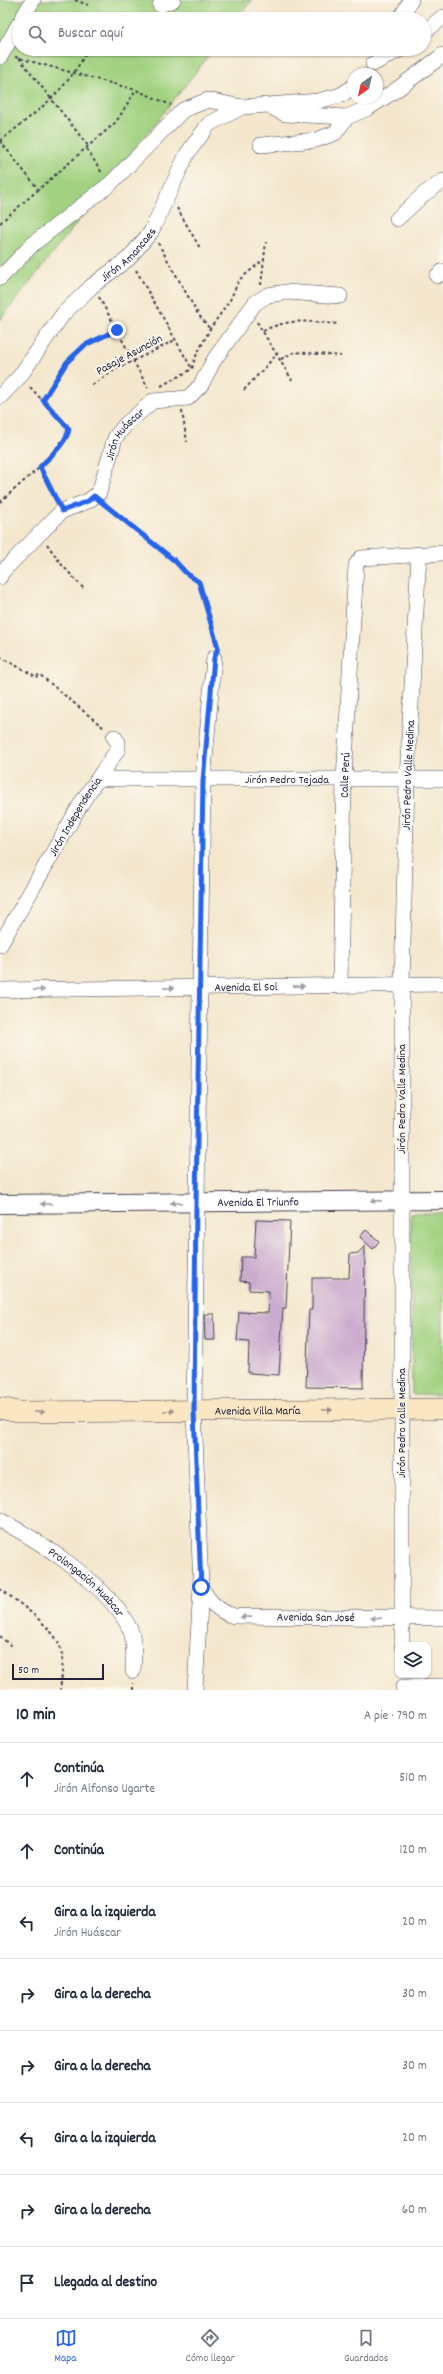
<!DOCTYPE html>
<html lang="es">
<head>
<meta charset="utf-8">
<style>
	:root { --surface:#fff; --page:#f2f2f3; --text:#1f2937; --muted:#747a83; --line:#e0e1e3; --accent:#2563eb }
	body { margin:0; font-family:Dekko,sans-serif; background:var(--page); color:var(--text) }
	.controls { position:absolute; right:12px; bottom:12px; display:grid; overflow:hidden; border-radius:8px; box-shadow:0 1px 3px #0004 }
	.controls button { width:36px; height:36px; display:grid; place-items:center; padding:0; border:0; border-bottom:1px solid var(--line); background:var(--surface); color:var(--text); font:20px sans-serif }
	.compass { position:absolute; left:347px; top:68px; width:36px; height:36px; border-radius:50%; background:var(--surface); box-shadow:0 1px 3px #0004; rotate:214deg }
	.scale { position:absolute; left:12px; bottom:10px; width:92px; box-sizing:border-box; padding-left:4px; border:2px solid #22223b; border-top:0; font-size:11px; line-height:14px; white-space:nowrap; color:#22223b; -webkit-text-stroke:3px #fbf7ec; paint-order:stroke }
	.stop { position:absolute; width:12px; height:12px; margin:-9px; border:3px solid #2563eb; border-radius:50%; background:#fff }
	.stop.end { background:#2563eb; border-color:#fff; box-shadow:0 1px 4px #0008 }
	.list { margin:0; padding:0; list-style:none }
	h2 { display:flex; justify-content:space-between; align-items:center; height:52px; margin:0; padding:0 16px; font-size:17px }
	h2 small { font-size:13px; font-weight:400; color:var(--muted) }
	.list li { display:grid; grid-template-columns:26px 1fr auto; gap:12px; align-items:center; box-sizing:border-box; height:72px; padding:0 16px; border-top:1px solid var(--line) }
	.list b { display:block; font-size:15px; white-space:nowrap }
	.list p { margin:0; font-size:13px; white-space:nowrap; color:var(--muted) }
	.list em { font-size:13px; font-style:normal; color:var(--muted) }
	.icon { flex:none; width:22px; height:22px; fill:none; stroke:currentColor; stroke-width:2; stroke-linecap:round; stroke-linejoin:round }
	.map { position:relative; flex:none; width:443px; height:1690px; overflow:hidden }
	.search { position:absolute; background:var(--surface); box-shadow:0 1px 3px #0004; left:12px; right:12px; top:12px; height:44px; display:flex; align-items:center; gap:10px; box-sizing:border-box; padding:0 14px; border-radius:22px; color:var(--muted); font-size:15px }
	.sheet { height:628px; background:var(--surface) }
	nav { display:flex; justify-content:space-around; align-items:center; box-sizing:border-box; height:56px; border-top:1px solid var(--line); background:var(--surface); font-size:11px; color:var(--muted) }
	nav a { display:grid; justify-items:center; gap:2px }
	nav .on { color:var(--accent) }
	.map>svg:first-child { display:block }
	.green { fill:#a2d281; stroke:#627a5e }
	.building { fill:#cbabce }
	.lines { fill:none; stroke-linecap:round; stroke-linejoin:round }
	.minor-casing { stroke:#424051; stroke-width:16 }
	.tertiary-casing { stroke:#424051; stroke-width:20 }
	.secondary-casing { stroke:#424051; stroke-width:22 }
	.path { stroke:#424051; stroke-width:2; stroke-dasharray:3 3; stroke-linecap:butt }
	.minor { stroke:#fff; stroke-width:15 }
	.tertiary { stroke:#fff; stroke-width:18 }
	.secondary { stroke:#fbe6c4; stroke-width:21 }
	.oneway { fill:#9c9ca7 }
	.oneway2 { fill:#998e86 }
	.route { stroke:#2563eb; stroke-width:5 }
	.labels { text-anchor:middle; stroke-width:4; stroke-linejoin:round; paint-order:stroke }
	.street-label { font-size:12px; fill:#22223b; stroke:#fbf7ec }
</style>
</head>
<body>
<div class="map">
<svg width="443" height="1690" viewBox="0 0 443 1690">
	<rect width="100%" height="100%" fill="#fbf7ec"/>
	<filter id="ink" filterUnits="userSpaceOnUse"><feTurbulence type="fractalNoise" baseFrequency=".025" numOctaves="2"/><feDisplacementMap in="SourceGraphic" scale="8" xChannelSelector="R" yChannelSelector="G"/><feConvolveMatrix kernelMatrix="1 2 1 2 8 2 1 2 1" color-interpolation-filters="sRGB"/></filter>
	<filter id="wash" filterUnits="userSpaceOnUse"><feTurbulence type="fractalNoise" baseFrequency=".012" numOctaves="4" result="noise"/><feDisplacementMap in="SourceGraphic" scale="16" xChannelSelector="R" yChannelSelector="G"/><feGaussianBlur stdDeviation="0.9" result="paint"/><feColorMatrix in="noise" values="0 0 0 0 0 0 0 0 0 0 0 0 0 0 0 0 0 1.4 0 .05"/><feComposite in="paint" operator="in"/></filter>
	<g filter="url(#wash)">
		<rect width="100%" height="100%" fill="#f4e7ce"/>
		<path class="green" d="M0 0H252L237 19H19V49H214L0 320Z
			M411 1213H443V1395L412 1394Z"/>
		<g id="blocks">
			<path class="building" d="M256 1220 290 1221 286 1308H283L279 1375 248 1373 249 1342 237 1341 239 1312 268 1313 269 1291 249 1290V1282L240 1281 241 1257H254Z
				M366 1230 379 1241 373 1249 360 1237Z
				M365 1246 363 1388 306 1387 309 1310H312V1278H349L350 1254 358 1253Z
				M204 1314H214L215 1340H205Z"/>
		</g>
	</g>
	<g filter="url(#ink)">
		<use href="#blocks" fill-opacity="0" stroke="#424051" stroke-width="1"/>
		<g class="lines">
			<defs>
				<g id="minor">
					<path d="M160 5 173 0"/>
					<path d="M22 19 33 0"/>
					<path d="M400 19 411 0"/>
					<path d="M424 32 443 17"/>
					<path d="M0 57 19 24"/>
					<path d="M373 64 401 49"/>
					<path d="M273 108 285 114 347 117 368 108 396 90 443 55"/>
					<path d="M261 145 316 140 335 133 347 117"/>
					<path d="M397 219 424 194 443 181"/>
					<path d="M437 276 443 271"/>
					<path d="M0 278 34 243 110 184 183 110 208 100 242 107 318 101 341 95 353 87"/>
					<path id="s1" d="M0 397 20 376 63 314 92 286 129 258 151 232 187 154 209 124 242 107"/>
					<path id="s2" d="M0 577 1 573 62 511 88 501 99 493 115 438 126 424 153 401 188 398 201 385 214 360 255 303 268 295 287 292 340 296"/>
					<path id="s3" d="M98 779H443"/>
					<path id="s4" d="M0 945 82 802 118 749V742L114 737"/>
					<path id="s5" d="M340 985 344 780 356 565 361 558 443 553"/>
					<path id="s6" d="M0 990 443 984"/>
					<path id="s7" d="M0 1520C41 1542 109 1585 130 1629 135 1641 134 1657 133 1671"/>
					<path id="s8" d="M201 1587C209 1602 218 1611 234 1616L443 1618"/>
					<path id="s9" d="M402 1645V985L407 780 419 554"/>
					<path d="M403 1687 443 1686"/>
					<path d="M195 1690 201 1587 194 1411 203 781 214 658"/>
				</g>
				<g id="tertiary">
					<path id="s10" d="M0 1204 443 1200"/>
				</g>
				<g id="secondary">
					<path id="s11" d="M0 1408 18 1412 443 1409"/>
				</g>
			</defs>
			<use href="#minor" class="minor-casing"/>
			<use href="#tertiary" class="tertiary-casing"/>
			<use href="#secondary" class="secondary-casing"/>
			<path class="path" d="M75 0 88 5
				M117 19 124 14
				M15 57 136 90 171 105
				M19 58 89 147
				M0 141C36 112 66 92 88 49
				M0 141 39 190
				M87 149 102 173
				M177 208 200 248
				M0 223 116 122 136 90
				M158 243 198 314 210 329
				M136 270 192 369
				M261 285 266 242
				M99 297 148 388
				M257 322 292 380
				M263 331C291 317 309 322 339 324
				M281 359 295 352 341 356
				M92 385 115 370 175 340
				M161 386 192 369 195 358 210 329 230 300 239 280 263 260
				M244 390 278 353
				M43 400 67 361 85 345 117 330
				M182 411 187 442
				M40 467 56 500
				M0 502 40 467 68 435 69 429 29 386
				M105 504 175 561 186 573 199 582 217 645
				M47 544 62 565 85 590
				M0 657 37 677 39 674 104 728
				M0 1589C15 1599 52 1627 59 1644 65 1658 62 1675 60 1690
				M0 1636 11 1646
				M133 1690V1683"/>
			<use href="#minor" class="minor"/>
			<use href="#tertiary" class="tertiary"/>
			<use href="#secondary" class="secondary"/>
		</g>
		<defs><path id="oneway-solid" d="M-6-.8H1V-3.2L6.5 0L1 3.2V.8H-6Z"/></defs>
		<g class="oneway">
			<use href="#oneway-solid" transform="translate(299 986) rotate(-1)"/>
			<use href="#oneway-solid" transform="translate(169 988) rotate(-1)"/>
			<use href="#oneway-solid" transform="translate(39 990) rotate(-1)"/>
			<use href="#oneway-solid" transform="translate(376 1201) rotate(179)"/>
			<use href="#oneway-solid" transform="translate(176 1203) rotate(179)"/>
			<use href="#oneway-solid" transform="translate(46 1204) rotate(179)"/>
			<use href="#oneway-solid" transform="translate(246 1617) rotate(-179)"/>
			<use href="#oneway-solid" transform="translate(376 1618) rotate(-179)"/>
		</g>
		<g class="oneway2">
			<use href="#oneway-solid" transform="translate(327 1410)"/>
			<use href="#oneway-solid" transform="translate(169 1411)"/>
			<use href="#oneway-solid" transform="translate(39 1412)"/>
		</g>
	</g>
	<g class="lines" filter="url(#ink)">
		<path class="route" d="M117 330 85 345 67 362 43 400 69 429C66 444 50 456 40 467L62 511 88 501 94 496 175 561 186 573 199 582 218 648 214 658 203 781 196 1202 194 1411 201 1587"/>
	</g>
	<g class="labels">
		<g class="street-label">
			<text dy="4" stroke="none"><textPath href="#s1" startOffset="193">Jirón Amancaes</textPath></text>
			<text transform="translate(129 354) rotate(-28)" y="4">Pasaje Asunción</text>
			<text dy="4" stroke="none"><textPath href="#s2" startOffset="198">Jirón Huáscar</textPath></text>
			<text dy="4" stroke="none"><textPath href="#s5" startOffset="210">Calle Perú</textPath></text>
			<text dy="4" stroke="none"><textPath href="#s9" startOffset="870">Jirón Pedro Valle Medina</textPath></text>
			<text dy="4" stroke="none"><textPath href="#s3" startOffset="189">Jirón Pedro Tejada</textPath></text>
			<text dy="4" stroke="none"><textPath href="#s4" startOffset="149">Jirón Independencia</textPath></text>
			<text dy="4" stroke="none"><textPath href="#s6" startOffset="246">Avenida El Sol</textPath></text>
			<text transform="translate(401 1099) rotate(-90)" y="4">Jirón Pedro Valle Medina</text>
			<text dy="4" stroke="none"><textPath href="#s10" startOffset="258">Avenida El Triunfo</textPath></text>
			<text dy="4" stroke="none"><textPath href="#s11" startOffset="258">Avenida Villa María</textPath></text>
			<text transform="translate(401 1423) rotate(-90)" y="4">Jirón Pedro Valle Medina</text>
			<text dy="4" stroke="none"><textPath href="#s7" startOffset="107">Prolongación Huabcar</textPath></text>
			<text dy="4" stroke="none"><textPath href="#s8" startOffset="127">Avenida San José</textPath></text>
		</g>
	</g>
</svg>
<div class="controls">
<button><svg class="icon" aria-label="layers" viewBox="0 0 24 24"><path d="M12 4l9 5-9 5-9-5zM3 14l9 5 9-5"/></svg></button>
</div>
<svg class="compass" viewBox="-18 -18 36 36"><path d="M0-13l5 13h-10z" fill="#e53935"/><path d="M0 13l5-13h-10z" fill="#747a83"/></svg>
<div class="scale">50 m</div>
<div class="stop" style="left:201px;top:1587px"></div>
<div class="stop end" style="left:117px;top:330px"></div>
<div class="search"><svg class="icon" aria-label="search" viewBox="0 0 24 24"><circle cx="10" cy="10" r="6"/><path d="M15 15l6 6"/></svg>Buscar aquí</div>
</div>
<section class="sheet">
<h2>10 min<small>A pie · 790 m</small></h2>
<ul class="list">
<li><svg class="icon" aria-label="ahead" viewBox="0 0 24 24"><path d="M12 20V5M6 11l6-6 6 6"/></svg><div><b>Continúa</b><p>Jirón Alfonso Ugarte</p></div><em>510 m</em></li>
<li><svg class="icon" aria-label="ahead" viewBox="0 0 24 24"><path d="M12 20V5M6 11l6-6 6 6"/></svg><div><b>Continúa</b></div><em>120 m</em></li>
<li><svg class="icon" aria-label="left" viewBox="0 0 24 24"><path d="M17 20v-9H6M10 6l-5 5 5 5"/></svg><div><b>Gira a la izquierda</b><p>Jirón Huáscar</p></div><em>20 m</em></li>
<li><svg class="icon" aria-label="right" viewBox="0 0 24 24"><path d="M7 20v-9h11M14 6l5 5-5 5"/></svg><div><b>Gira a la derecha</b></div><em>30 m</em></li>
<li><svg class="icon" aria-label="right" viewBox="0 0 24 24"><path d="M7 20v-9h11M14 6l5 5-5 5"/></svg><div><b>Gira a la derecha</b></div><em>30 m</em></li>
<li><svg class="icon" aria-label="left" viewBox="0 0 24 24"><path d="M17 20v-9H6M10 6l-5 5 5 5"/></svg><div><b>Gira a la izquierda</b></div><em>20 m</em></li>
<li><svg class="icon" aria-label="right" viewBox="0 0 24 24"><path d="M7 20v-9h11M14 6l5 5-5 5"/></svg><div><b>Gira a la derecha</b></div><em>60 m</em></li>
<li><svg class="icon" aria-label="arrive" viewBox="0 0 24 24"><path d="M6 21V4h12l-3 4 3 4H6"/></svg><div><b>Llegada al destino</b></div></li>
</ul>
</section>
<nav>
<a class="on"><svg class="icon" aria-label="map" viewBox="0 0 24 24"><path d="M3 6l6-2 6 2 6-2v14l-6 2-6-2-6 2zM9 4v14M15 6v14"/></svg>Mapa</a>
<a><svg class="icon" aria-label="directions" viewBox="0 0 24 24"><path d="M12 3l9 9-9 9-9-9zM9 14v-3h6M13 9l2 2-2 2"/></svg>Cómo llegar</a>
<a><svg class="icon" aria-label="saved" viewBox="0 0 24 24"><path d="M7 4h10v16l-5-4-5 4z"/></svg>Guardados</a>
</nav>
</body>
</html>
